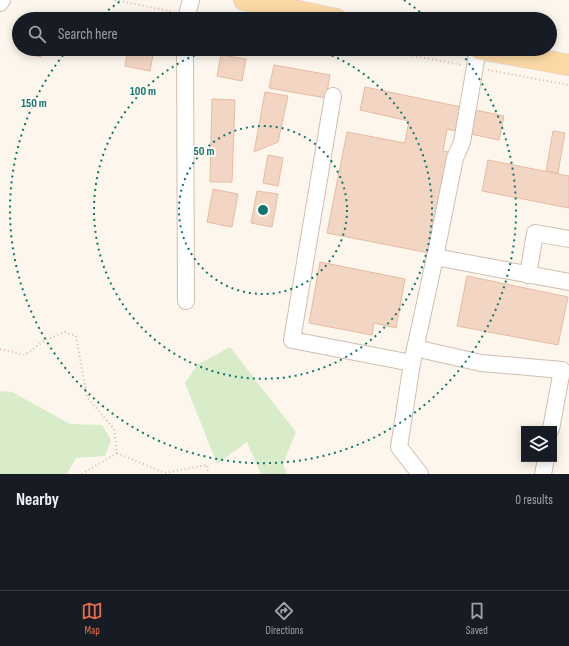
<!DOCTYPE html>
<html lang="en">
<head>
<meta charset="utf-8">
<style>
	:root { --surface:#171b24; --page:#20242c; --text:#f1f3f6; --muted:#9ea1a6; --line:#363941; --accent:#e76f51 }
	body { margin:0; font-family:"Sofia Sans Condensed",sans-serif; background:var(--page); color:var(--text) }
	.controls { position:absolute; right:12px; bottom:12px; display:grid; overflow:hidden; border-radius:0px; box-shadow:0 2px 10px #0003 }
	.controls button { width:36px; height:36px; display:grid; place-items:center; padding:0; border:0; border-bottom:1px solid var(--line); background:var(--surface); color:var(--text); font:20px sans-serif }
	.list { margin:0; padding:0; list-style:none }
	h2 { display:flex; justify-content:space-between; align-items:center; height:52px; margin:0; padding:0 16px; font-size:17px }
	h2 small { font-size:13px; font-weight:400; color:var(--muted) }
	.icon { flex:none; width:22px; height:22px; fill:none; stroke:currentColor; stroke-width:2; stroke-linecap:round; stroke-linejoin:round }
	.map { position:relative; flex:none; width:569px; height:474px; overflow:hidden }
	.search { position:absolute; background:var(--surface); box-shadow:0 2px 10px #0003; left:12px; right:12px; top:12px; height:44px; display:flex; align-items:center; gap:10px; box-sizing:border-box; padding:0 14px; border-radius:22px; color:var(--muted); font-size:15px }
	.sheet { height:116px; background:var(--surface) }
	nav { display:flex; justify-content:space-around; align-items:center; box-sizing:border-box; height:56px; border-top:1px solid var(--line); background:var(--surface); font-size:11px; color:var(--muted) }
	nav a { display:grid; justify-items:center; gap:2px }
	nav .on { color:var(--accent) }
	.map>svg:first-child { display:block }
	.green { fill:#d8ecc9 }
	.building { fill:#f3d5c3; stroke:#e6bba3 }
	.lines { fill:none; stroke-linecap:round; stroke-linejoin:round }
	.minor-casing { stroke:#d1beb0; stroke-width:18 }
	.major-casing { stroke:#dad1cd; stroke-width:22 }
	.path { stroke:#d9b8a5; stroke-width:2; stroke-dasharray:1 3; stroke-linecap:butt }
	.minor { stroke:#fff; stroke-width:16 }
	.major { stroke:#fbd9a5; stroke-width:21 }
	.ring { fill:none; stroke:#0f766e; stroke-width:2; stroke-dasharray:2 4 }
	.centre { fill:#0f766e; stroke:#fffaf3; stroke-width:2 }
	.ring-label { font-size:12px; text-anchor:middle; font-weight:bold; fill:#0f766e; stroke:#fffaf3; stroke-width:4; stroke-linejoin:round; paint-order:stroke }
</style>
</head>
<body>
<div class="map">
<svg width="569" height="474" viewBox="0 0 569 474">
	<rect width="100%" height="100%" fill="#fdf6ec"/>
	<path class="green" d="M230 347 296 432 283 464 287 474H261L247 442 217 464 185 383 197 365Z
		M0 391 12 392 70 424 102 425 111 440 105 456 76 458 67 474H0Z"/>
	<path class="building" d="M31 49H43L41 57 30 55Z
		M128 49H154L150 71 125 66Z
		M221 55 246 59 242 81 217 76Z
		M274 65 330 75 326 98 269 88Z
		M365 87 504 116 499 140 447 129 443 151 449 152 429 253 327 233 347 132 405 143 409 121 360 110Z
		M265 92 288 96 278 142 254 152Z
		M212 99 235 100 232 182H210Z
		M553 131 565 133 558 173 546 171Z
		M268 155 283 158 278 186 263 183Z
		M488 160 569 176V208L482 191Z
		M213 189 238 194 232 227 207 222Z
		M257 191 278 194 272 227 251 223Z
		M320 262 405 279 396 328 374 323 372 335 309 323Z
		M467 276 568 297 558 345 457 326Z"/>
	<g class="lines">
		<defs>
			<path id="minor" d="M0 3 2 0
				M186 19 191 0
				M185 49 186 301
				M478 49 462 142 455 158 435 257 569 282
				M333 96 292 340 412 363 435 257
				M528 275 535 233 569 239
				M415 348 481 363 562 370 551 429
				M412 363 399 447 420 474
				M543 474 546 459"/>
			<path id="major" d="M244 0 336 19
				M480 49 569 65"/>
		</defs>
		<use href="#minor" class="minor-casing"/>
		<use href="#major" class="major-casing"/>
		<path class="path" d="M115 0 174 12
			M200 17 213 19
			M377 49 462 65
			M488 70 569 85
			M0 349 25 355 45 340 65 332 76 336 87 397 114 429 117 453 82 474
			M117 453 165 473 207 465 208 474"/>
		<use href="#minor" class="minor"/>
		<use href="#major" class="major"/>
	</g>
	<g class="ring">
		<circle cx="263" cy="210" r="84"/>
		<path d="M315 49A169 169 0 1 1 211 49"/>
		<path d="M99 18A253 253 0 0 1 122 0M404 0A253 253 0 0 1 427 18M458 49A253 253 0 1 1 68 49"/>
	</g>
	<circle cx="263" cy="210" r="6" class="centre"/>
	<g class="ring-label">
		<text x="143" y="95">100 m</text>
		<text x="34" y="107">150 m</text>
		<text x="204" y="155">50 m</text>
	</g>
</svg>
<div class="controls">
<button><svg class="icon" aria-label="layers" viewBox="0 0 24 24"><path d="M12 4l9 5-9 5-9-5zM3 14l9 5 9-5"/></svg></button>
</div>
<div class="search"><svg class="icon" aria-label="search" viewBox="0 0 24 24"><circle cx="10" cy="10" r="6"/><path d="M15 15l6 6"/></svg>Search here</div>
</div>
<section class="sheet">
<h2>Nearby<small>0 results</small></h2>
<ul class="list">
</ul>
</section>
<nav>
<a class="on"><svg class="icon" aria-label="map" viewBox="0 0 24 24"><path d="M3 6l6-2 6 2 6-2v14l-6 2-6-2-6 2zM9 4v14M15 6v14"/></svg>Map</a>
<a><svg class="icon" aria-label="directions" viewBox="0 0 24 24"><path d="M12 3l9 9-9 9-9-9zM9 14v-3h6M13 9l2 2-2 2"/></svg>Directions</a>
<a><svg class="icon" aria-label="saved" viewBox="0 0 24 24"><path d="M7 4h10v16l-5-4-5 4z"/></svg>Saved</a>
</nav>
</body>
</html>
